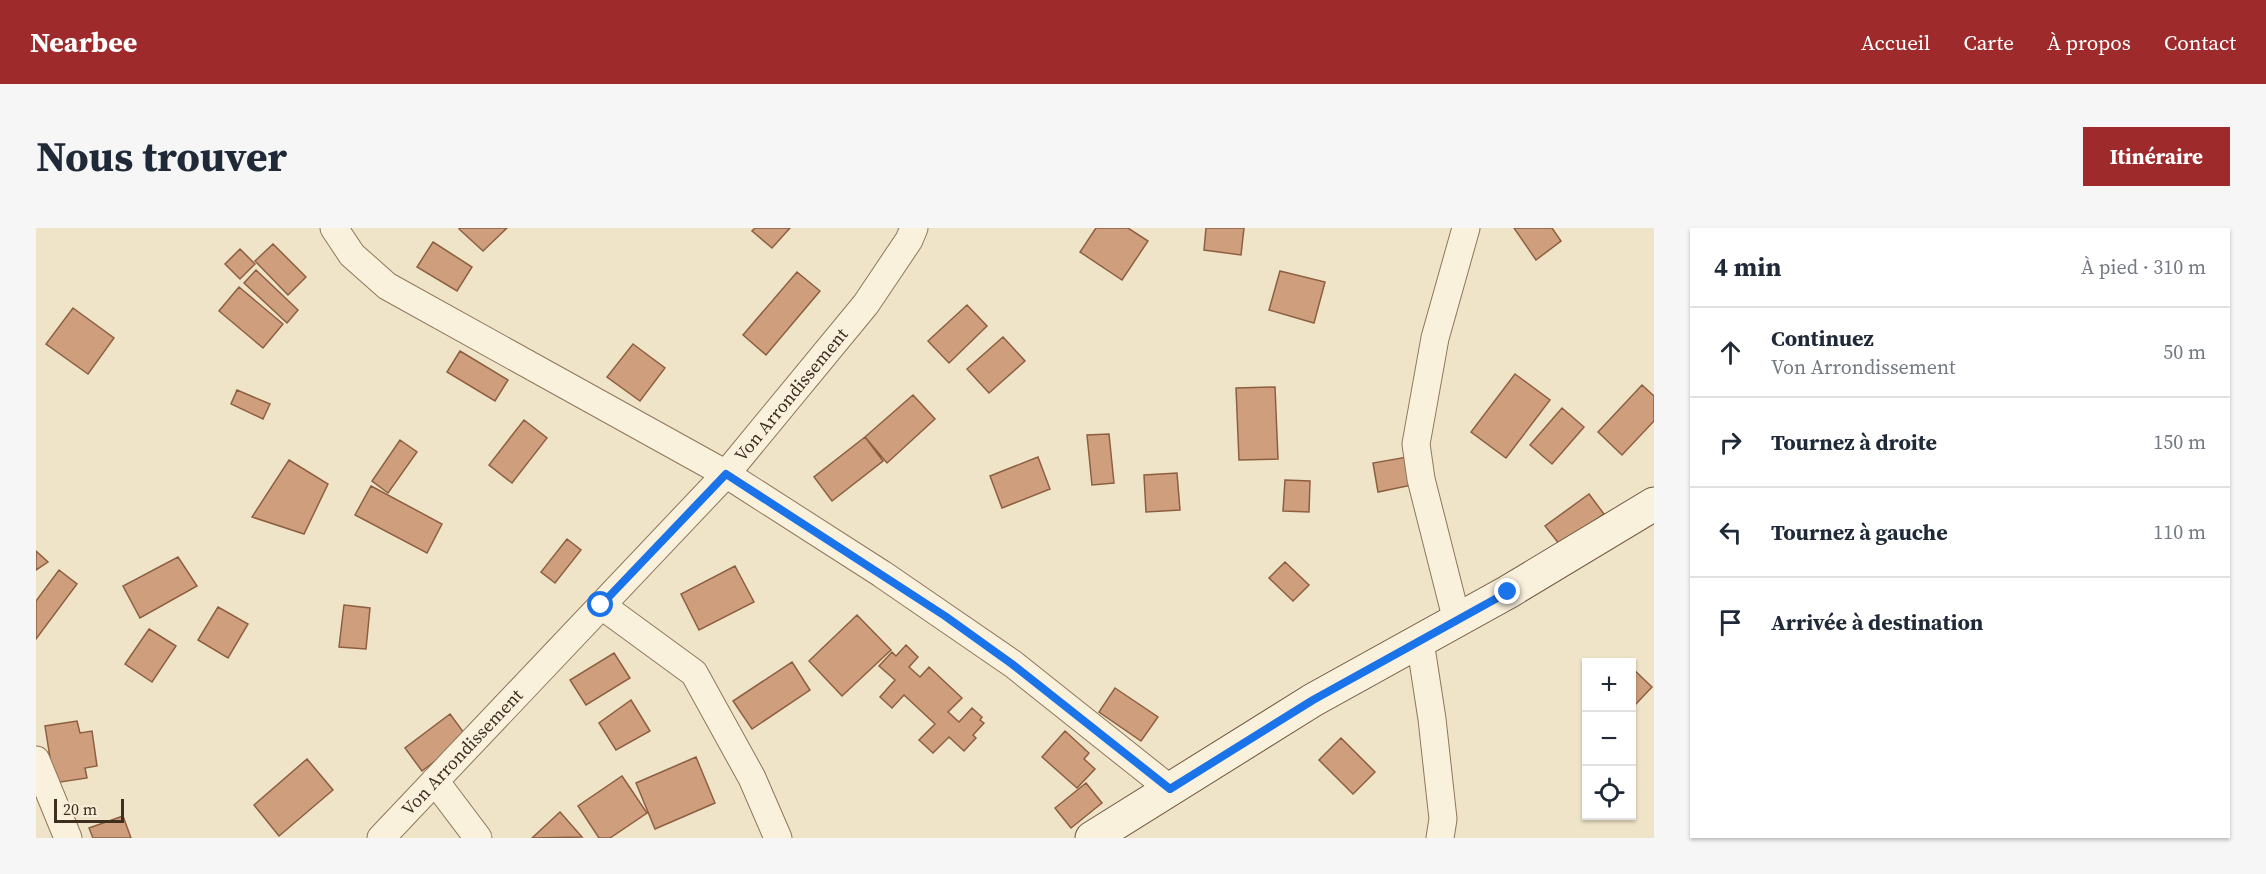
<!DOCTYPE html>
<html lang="fr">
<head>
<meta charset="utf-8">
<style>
	:root { --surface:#fff; --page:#f6f6f7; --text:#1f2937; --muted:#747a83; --line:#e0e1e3; --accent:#9e2a2b }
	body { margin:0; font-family:"Source Serif 4",serif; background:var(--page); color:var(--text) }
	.controls { position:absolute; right:18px; bottom:18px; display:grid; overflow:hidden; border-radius:0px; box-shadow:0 2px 4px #0004 }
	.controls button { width:54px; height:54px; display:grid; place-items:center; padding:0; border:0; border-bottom:2px solid var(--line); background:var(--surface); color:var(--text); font:30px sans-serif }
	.scale { position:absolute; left:18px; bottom:15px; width:70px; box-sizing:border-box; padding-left:6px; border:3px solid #3d2e20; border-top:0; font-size:16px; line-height:21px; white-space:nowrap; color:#3d2e20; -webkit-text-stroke:4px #f7eed8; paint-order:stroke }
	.stop { position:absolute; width:18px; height:18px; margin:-14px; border:4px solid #1a73e8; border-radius:50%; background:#fff }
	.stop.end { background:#1a73e8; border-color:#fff; box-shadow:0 2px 6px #0008 }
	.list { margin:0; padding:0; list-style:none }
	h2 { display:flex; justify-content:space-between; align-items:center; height:78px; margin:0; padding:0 24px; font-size:26px }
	h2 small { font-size:20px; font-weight:400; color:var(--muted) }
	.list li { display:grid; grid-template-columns:39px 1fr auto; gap:18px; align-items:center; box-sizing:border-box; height:90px; padding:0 24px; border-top:2px solid var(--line) }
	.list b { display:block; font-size:22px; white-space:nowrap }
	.list p { margin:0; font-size:20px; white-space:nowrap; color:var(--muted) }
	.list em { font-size:20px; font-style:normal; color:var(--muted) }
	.icon { flex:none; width:33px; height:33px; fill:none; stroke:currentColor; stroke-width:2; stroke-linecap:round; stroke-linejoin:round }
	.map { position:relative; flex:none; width:1618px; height:610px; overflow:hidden; border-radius:0px }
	header { display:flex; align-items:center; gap:36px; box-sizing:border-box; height:84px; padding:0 30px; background:var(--accent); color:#fff }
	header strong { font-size:28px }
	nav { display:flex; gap:33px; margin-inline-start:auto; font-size:21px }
	.intro { display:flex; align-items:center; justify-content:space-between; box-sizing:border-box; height:144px; padding:0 36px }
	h1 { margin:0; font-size:42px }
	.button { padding:15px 27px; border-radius:0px; background:var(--accent); color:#fff; font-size:21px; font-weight:700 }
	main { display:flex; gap:36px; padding:0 36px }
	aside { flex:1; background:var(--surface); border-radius:0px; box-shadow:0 2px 4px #0004 }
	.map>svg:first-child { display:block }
	.building { fill:#cf9f7d; stroke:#8d5f41; stroke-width:1.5 }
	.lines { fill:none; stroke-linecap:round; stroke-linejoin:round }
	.street-casing { stroke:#8d765c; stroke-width:29 }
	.secondary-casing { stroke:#6f573f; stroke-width:35 }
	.street { stroke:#faf1dc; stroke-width:27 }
	.secondary { stroke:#faf1dc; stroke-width:33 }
	.route { stroke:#1a73e8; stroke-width:8 }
	.labels { text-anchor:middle; stroke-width:4.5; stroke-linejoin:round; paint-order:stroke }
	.street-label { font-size:18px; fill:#3d2e20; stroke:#f7eed8 }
</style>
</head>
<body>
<header>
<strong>Nearbee</strong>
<nav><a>Accueil</a><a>Carte</a><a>À propos</a><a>Contact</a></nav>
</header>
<div class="intro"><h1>Nous trouver</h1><a class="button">Itinéraire</a></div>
<main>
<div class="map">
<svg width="1618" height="610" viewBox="0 0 1618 610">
	<rect width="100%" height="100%" fill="#f0e4c8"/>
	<path class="building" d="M425 0H471L447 23 423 1Z
		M719 0H754L736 20 716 3Z
		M1060 0H1092L1112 13 1086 52 1044 24Z
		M1170 0H1208L1205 27 1168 22Z
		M1478 0H1516L1525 13 1500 32Z
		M397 14 436 39 421 63 381 39Z
		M237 16 270 49 252 67 219 33Z
		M204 21 219 36 204 51 189 36Z
		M220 42 262 82 251 95 208 55Z
		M1244 43 1289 54 1278 95 1233 82Z
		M761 44 784 63 730 127 707 107Z
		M203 59 247 96 227 120 183 83Z
		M931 77 951 98 913 135 892 113Z
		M37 80 78 110 52 146 10 116Z
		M967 109 989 133 953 165 931 141Z
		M597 116 629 140 604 173 571 149Z
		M424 123 472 152 459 173 411 144Z
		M1479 146 1514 172 1470 230 1435 204Z
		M1606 157 1618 168V193L1586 227 1562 204Z
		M1239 159 1242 231 1203 232 1200 160Z
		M201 162 234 176 227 191 195 176Z
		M877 167 899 191 851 235 829 209Z
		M1526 180 1548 199 1516 236 1494 217Z
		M488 192 511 210 476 255 453 237Z
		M1073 206 1078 255 1056 257 1051 207Z
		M829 209 847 233 796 273 778 249Z
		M364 212 381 224 352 265 336 253Z
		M1002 229 1014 261 966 280 954 248Z
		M1371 229 1376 257 1342 264 1337 235Z
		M253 232 292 256 268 306 216 289Z
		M1141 245 1144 282 1110 284 1108 247Z
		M1249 252 1274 253 1273 284 1247 283Z
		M335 258 406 296 391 325 319 287Z
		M1553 266 1568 286 1524 317 1509 298Z
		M531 311 545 322 519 355 505 344Z
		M0 323 12 334 0 342Z
		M142 329 161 358 104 390 87 358Z
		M1249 334 1273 357 1257 373 1233 350Z
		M699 338 718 374 663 402 645 366Z
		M23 342 41 356 0 411V373Z
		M308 377 334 380 330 421 303 419Z
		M182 379 212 396 192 430 162 412Z
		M821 387 855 422 806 468 773 433Z
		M113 401 140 418 116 454 89 436Z
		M870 417 882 429 873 439 884 449 893 439 926 470 912 484 923 494 936 480 946 489 944 492 948 495 937 507 940 510 928 523 913 509 897 525 883 512 899 496 868 467 856 480 844 469 859 452 843 438 856 424 860 428Z
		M578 425 594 450 550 477 534 452Z
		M756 434 774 462 716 501 697 473Z
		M1596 440 1616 459 1599 477 1596 474Z
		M1079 460 1122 489 1105 513 1063 484Z
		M595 472 614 503 580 522 563 495Z
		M414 486 431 509 386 543 369 520Z
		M41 493 44 505 56 503 61 538 49 540 51 550 18 555 9 498Z
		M1029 503 1053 525 1048 531 1059 541 1041 560 1006 529Z
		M1305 510 1339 544 1317 566 1283 532Z
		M660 529 679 575 619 601 600 555Z
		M271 531 297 562 243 608 218 577Z
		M586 548 611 585 574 610H563L542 578Z
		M1050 555 1066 575 1035 600 1019 580Z
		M524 584 546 609 496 610Z
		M87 588 95 610H57L53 600Z"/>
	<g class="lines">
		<defs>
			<g id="street">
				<path d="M298 0 316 27 351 58 690 246 846 346 977 436 1134 561"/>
				<path d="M565 377 658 445 716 550 742 610"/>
				<path d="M1421 393 1385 251 1380 216 1399 110 1430 0"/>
				<path d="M1384 413 1396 491 1407 591 1404 610"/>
				<path d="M0 532 32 610"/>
				<path d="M399 553 442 610"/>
				<path id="s1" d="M345 610 690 246 830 76 873 12 878 0"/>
			</g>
			<path id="secondary" d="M1056 610 1277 472 1472 364 1618 276"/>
		</defs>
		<use href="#street" class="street-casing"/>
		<use href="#secondary" class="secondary-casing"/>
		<use href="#street" class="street"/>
		<use href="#secondary" class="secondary"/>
	</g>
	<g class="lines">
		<path class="route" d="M565 377 690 246 909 388 976 436 1134 561 1277 472 1472 364"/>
	</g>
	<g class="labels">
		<g class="street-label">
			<text dy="6" stroke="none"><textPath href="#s1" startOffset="604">Von Arrondissement</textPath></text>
			<text dy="6" stroke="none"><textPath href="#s1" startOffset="118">Von Arrondissement</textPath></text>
		</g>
	</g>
</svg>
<div class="controls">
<button>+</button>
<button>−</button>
<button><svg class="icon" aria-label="locate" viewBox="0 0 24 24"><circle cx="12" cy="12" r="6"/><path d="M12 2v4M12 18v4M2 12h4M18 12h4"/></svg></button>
</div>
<div class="scale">20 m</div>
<div class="stop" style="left:565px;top:377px"></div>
<div class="stop end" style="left:1472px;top:364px"></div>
</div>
<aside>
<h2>4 min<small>À pied · 310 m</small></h2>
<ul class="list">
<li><svg class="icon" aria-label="ahead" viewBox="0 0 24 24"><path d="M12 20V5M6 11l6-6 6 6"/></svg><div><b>Continuez</b><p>Von Arrondissement</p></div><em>50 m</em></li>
<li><svg class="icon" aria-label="right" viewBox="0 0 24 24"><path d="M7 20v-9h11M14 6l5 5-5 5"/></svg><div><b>Tournez à droite</b></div><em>150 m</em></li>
<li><svg class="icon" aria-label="left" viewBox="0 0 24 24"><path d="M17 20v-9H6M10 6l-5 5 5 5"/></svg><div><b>Tournez à gauche</b></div><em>110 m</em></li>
<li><svg class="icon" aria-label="arrive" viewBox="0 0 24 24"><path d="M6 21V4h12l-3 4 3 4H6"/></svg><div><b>Arrivée à destination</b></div></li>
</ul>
</aside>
</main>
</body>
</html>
